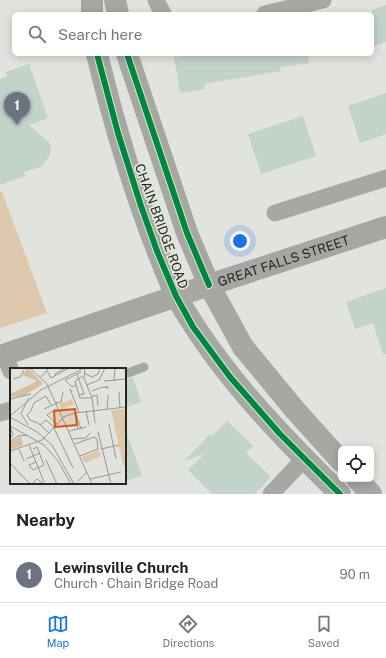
<!DOCTYPE html>
<html lang="en">
<head>
<meta charset="utf-8">
<style>
	:root { --surface:#fff; --page:#f2f2f2; --text:#222; --muted:#767676; --line:#e0e0e0; --accent:#1a73e8 }
	body { margin:0; font-family:"Public Sans",sans-serif; background:var(--page); color:var(--text) }
	.controls { position:absolute; right:12px; bottom:12px; display:grid; overflow:hidden; border-radius:6px; box-shadow:0 2px 10px #0003 }
	.controls button { width:36px; height:36px; display:grid; place-items:center; padding:0; border:0; border-bottom:1px solid var(--line); background:var(--surface); color:var(--text); font:20px sans-serif }
	.you { position:absolute; left:240px; top:241px; width:14px; height:14px; margin:-10px; border:3px solid #fff; border-radius:50%; background:#1a73e8; box-shadow:0 0 0 6px #1a73e833 }
	.badge { display:grid; place-items:center; width:26px; height:26px; border-radius:50%; background:var(--accent); color:#fff; font-size:13px; font-weight:700 }
	.pin { position:absolute; translate:-50% -33px; filter:drop-shadow(0 1px 2px #0008) }
	.pin::after { content:''; position:absolute; top:21px; width:14px; height:12px; background:inherit; clip-path:polygon(0 0,100% 0,50% 100%) }
	.list { margin:0; padding:0; list-style:none }
	h2 { display:flex; justify-content:space-between; align-items:center; height:52px; margin:0; padding:0 16px; font-size:17px }
	h2 small { font-size:13px; font-weight:400; color:var(--muted) }
	.list li { display:grid; grid-template-columns:26px 1fr auto; gap:12px; align-items:center; box-sizing:border-box; height:56px; padding:0 16px; border-top:1px solid var(--line) }
	.list b { display:block; font-size:15px; white-space:nowrap }
	.list p { margin:0; font-size:13px; white-space:nowrap; color:var(--muted) }
	.list em { font-size:13px; font-style:normal; color:var(--muted) }
	.icon { flex:none; width:22px; height:22px; fill:none; stroke:currentColor; stroke-width:2; stroke-linecap:round; stroke-linejoin:round }
	.map { position:relative; flex:none; width:386px; height:494px; overflow:hidden }
	.search { position:absolute; background:var(--surface); box-shadow:0 2px 10px #0003; left:12px; right:12px; top:12px; height:44px; display:flex; align-items:center; gap:10px; box-sizing:border-box; padding:0 14px; border-radius:6px; color:var(--muted); font-size:15px }
	.sheet { height:108px; background:var(--surface) }
	nav { display:flex; justify-content:space-around; align-items:center; box-sizing:border-box; height:56px; border-top:1px solid var(--line); background:var(--surface); font-size:11px; color:var(--muted) }
	nav a { display:grid; justify-items:center; gap:2px }
	nav .on { color:var(--accent) }
	.map>svg:first-child { display:block }
	.green { fill:#dfc7ab }
	.building { fill:#c2d3ca }
	.lines { fill:none; stroke-linecap:round; stroke-linejoin:round }
	.service { stroke:#a6a8a4; stroke-width:9 }
	.minor { stroke:#a6a8a4; stroke-width:17 }
	.tertiary { stroke:#a6a8a4; stroke-width:22 }
	.secondary { stroke:#a6a6a2; stroke-width:22 }
	.cycleway-casing { stroke:#e0e7db; stroke-width:8 }
	.cycleway { stroke:#00873e; stroke-width:6 }
	.labels { text-anchor:middle; stroke-width:3.5; stroke-linejoin:round; paint-order:stroke }
	.street-label { font-size:13px; fill:#232521; stroke:#e0e7db }
	.inset-road { fill:none; stroke:#959892; stroke-width:1 }
	.view { fill:#de560d; fill-opacity:0.15; stroke:#de560d; stroke-width:2 }
	.inset-edge { fill:none; stroke:#232521; stroke-width:2 }
</style>
</head>
<body>
<div class="map">
<svg width="386" height="494" viewBox="0 0 386 494">
	<rect width="100%" height="100%" fill="#e1e4de"/>
	<path class="green" d="M0 192H2L47 313 0 328Z"/>
	<path class="building" d="M386 5V42L372 47V10Z
		M191 54H308L309 63 280 67 281 71 204 84 205 89 180 93 174 57Z
		M29 64 48 118 29 125 49 142 51 148 50 155 41 167 24 172 25 176 0 185V79L7 76 5 72Z
		M386 93V134L360 143 348 106Z
		M303 116 316 156 261 174 248 134Z
		M386 288V354H383L373 323 355 329 346 302Z
		M133 377 141 402 125 408V380Z
		M227 421 253 446 246 453 271 477 255 494H212L188 470 204 454 184 461 210 434 212 436Z
		M125 434H127L142 476 125 481Z"/>
	<g class="lines">
		<path class="service" d="M125 374 144 367"/>
		<path class="minor" d="M156 0 163 14
			M265 14 323 0
			M275 213 386 178
			M4 355 11 371
			M0 413 11 410
			M271 494 304 459"/>
		<path class="tertiary" d="M209 285 243 347 295 410 341 461
			M176 296C219 372 279 434 340 494
			M357 479 371 494"/>
		<g class="secondary">
			<path d="M92 0V14"/>
			<path d="M115 0 118 14"/>
			<path d="M97 54C117 137 142 218 176 296"/>
			<path d="M127 54 187 233 209 285"/>
			<path id="s1" d="M0 356 209 285 386 227"/>
		</g>
		<defs>
			<path id="cycleway" d="M97 54 118 133 141 206 157 251 176 296 193 327 230 377 280 434 340 494
				M127 54 187 233 209 285"/>
		</defs>
		<use href="#cycleway" class="cycleway-casing"/>
		<use href="#cycleway" class="cycleway"/>
	</g>
	<g class="labels">
		<g class="street-label">
			<text transform="translate(162 226) rotate(70)" y="5">CHAIN BRIDGE ROAD</text>
			<text dy="5" stroke="none"><textPath href="#s1" startOffset="299">GREAT FALLS STREET</textPath></text>
		</g>
	</g>
	<g transform="translate(10 368)">
		<rect width="116" height="116" fill="#e1e4de"/>
		<path d="M62 31 64 37 56 39 57 42 52 44 49 36ZM116 41V97H113L101 42ZM89 82 91 88 75 95 72 89Z" fill="#dfc7ab"/>
		<path d="M18 0 33 16 13 28 0 29V26L26 14V12L12 7ZM11 68 13 77 0 82V75Z" fill="#d8be9e"/>
		<path class="inset-road" d="M20 0 37 16 82 116M75 0 74 10 82 30 85 55M37 3 41 10 59 0M74 5 82 9 88 6 90 0M67 6 74 26 69 27M45 8V6L55 0M73 8 65 13 70 30H82M31 9 39 0M3 11 10 9 14 2M94 13 116 11M104 13 105 0M66 17 62 19 55 12 71 4M77 17 89 12 95 0M82 23 90 20 95 19H98V20L95 19M62 24 60 21 69 44M109 24 110 40M81 29 87 27 88 38M0 31 21 26M46 35 51 34 53 24M34 41 47 35M97 41 98 27M21 43 17 47 20 52 28 55 39 65M21 43 24 35 36 28 41 37M76 43 79 57M66 46 71 61M66 47 68 61M0 48 31 22 74 0M0 49 27 64 42 77 64 116M53 49 65 45 116 39M47 56 37 47 46 41 48 43M99 56 106 91M18 57 11 45 19 30M30 57 36 52 43 58 63 100M0 58 34 77 48 93 61 116M0 59 3 66 0 71M59 63 76 59M88 64 101 116M62 71 76 70 80 65M0 74 8 68 17 67M65 76 84 69 87 71 88 81 70 88M19 77 34 114M9 81 14 93M23 81 27 79 34 97 23 102 19 97 26 94M91 81 109 77M0 83 32 72 53 50M16 91 30 85M36 92 47 116M0 95 20 116M80 111 111 104M68 113 77 104M22 116 27 111 34 116"/>
		<path class="view" d="M65 41 67 57 45 59 44 43Z"/>
		<rect width="116" height="116" class="inset-edge"/>
	</g>
</svg>
<div class="controls">
<button><svg class="icon" aria-label="locate" viewBox="0 0 24 24"><circle cx="12" cy="12" r="6"/><path d="M12 2v4M12 18v4M2 12h4M18 12h4"/></svg></button>
</div>
<div class="you"></div>
<div class="pin badge" style="left:17px;top:125px;background:#6b7280">1</div>
<div class="search"><svg class="icon" aria-label="search" viewBox="0 0 24 24"><circle cx="10" cy="10" r="6"/><path d="M15 15l6 6"/></svg>Search here</div>
</div>
<section class="sheet">
<h2>Nearby<small></small></h2>
<ul class="list">
<li><span class="badge" style="background:#6b7280">1</span><div><b>Lewinsville Church</b><p>Church · Chain Bridge Road</p></div><em>90 m</em></li>
</ul>
</section>
<nav>
<a class="on"><svg class="icon" aria-label="map" viewBox="0 0 24 24"><path d="M3 6l6-2 6 2 6-2v14l-6 2-6-2-6 2zM9 4v14M15 6v14"/></svg>Map</a>
<a><svg class="icon" aria-label="directions" viewBox="0 0 24 24"><path d="M12 3l9 9-9 9-9-9zM9 14v-3h6M13 9l2 2-2 2"/></svg>Directions</a>
<a><svg class="icon" aria-label="saved" viewBox="0 0 24 24"><path d="M7 4h10v16l-5-4-5 4z"/></svg>Saved</a>
</nav>
</body>
</html>
